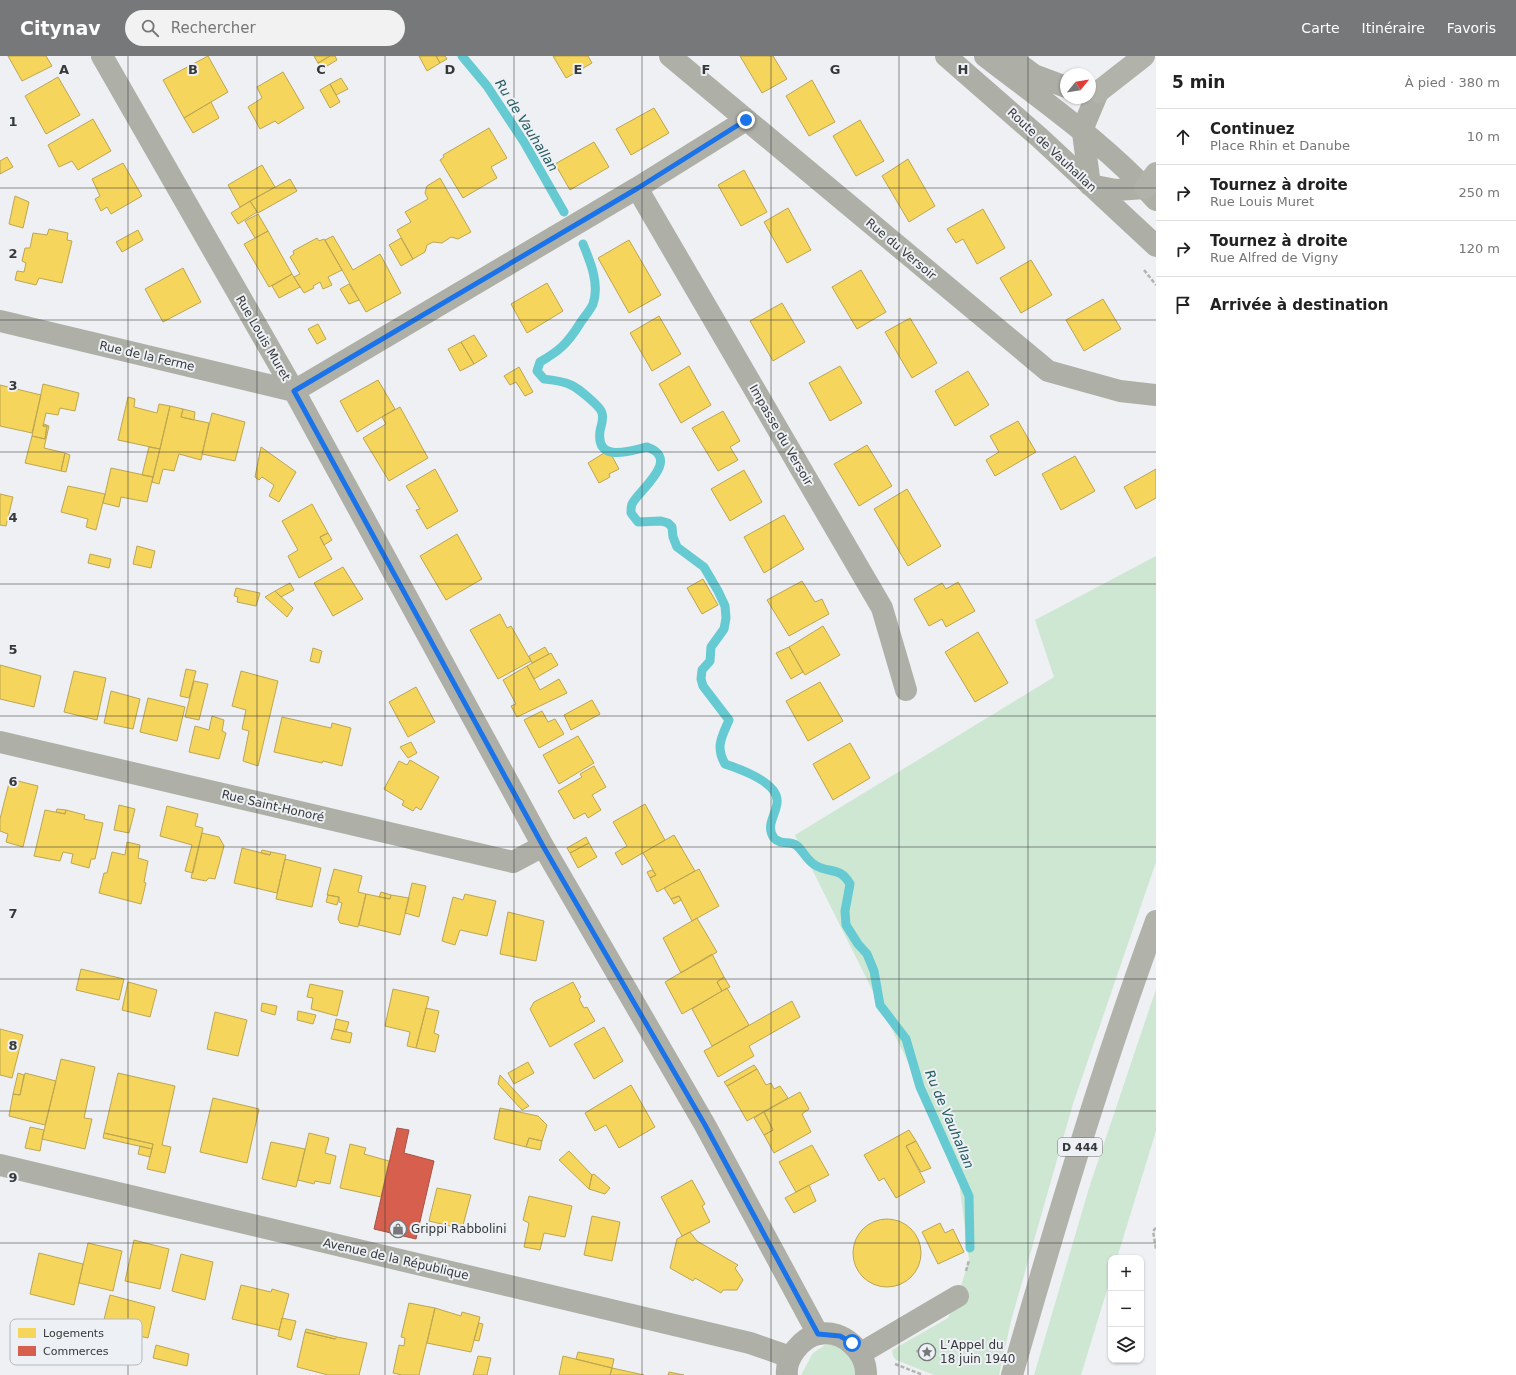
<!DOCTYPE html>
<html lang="fr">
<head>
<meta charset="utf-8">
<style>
	:root { --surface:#fff; --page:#f2f2f2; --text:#222; --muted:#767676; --line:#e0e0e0; --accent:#76787a }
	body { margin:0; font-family:"DejaVu Sans",sans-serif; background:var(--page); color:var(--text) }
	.controls { position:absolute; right:12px; bottom:12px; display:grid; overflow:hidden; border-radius:8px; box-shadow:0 1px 3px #0004 }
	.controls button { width:36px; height:36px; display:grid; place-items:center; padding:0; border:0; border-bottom:1px solid var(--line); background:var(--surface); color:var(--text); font:20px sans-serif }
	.compass { position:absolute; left:1060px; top:12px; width:36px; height:36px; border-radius:50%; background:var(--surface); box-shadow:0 1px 3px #0004; rotate:60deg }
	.stop { position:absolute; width:12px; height:12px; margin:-9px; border:3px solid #1a73e8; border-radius:50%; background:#fff }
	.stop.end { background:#1a73e8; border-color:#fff; box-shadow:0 1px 4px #0008 }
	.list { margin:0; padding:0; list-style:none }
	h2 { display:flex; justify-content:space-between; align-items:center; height:52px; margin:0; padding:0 16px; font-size:17px }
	h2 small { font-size:13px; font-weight:400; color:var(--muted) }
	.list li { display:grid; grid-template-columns:26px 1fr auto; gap:12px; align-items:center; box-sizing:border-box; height:56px; padding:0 16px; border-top:1px solid var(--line) }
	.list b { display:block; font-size:15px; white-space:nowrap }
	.list p { margin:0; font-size:13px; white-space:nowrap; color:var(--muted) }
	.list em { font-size:13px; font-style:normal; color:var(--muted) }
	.icon { flex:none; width:22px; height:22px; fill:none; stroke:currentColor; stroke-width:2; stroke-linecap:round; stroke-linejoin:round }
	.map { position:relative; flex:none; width:1156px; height:1319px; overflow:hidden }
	header { display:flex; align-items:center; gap:24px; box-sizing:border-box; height:56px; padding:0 20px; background:var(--accent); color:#fff }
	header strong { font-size:19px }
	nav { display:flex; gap:22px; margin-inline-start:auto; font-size:14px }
	.search { width:280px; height:36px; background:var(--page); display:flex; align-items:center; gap:10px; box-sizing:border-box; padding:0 14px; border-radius:22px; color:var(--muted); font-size:15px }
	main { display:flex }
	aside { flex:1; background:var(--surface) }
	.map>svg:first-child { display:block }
	.green { fill:#cee7d3 }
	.homes { fill:#f6d55c; stroke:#bca652 }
	.shops { fill:#d6604d; stroke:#a65447 }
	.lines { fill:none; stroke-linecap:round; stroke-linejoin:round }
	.stream { stroke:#66cad2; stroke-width:9 }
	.path { stroke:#b2b4b0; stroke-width:2.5; stroke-dasharray:4 2; stroke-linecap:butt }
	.street { stroke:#aeb0a8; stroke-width:22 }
	.secondary { stroke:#adafa7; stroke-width:22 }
	.primary { stroke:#b1b3ab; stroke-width:22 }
	.route { stroke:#1a73e8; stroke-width:5 }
	.grid { fill:none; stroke:#363839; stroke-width:1; stroke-opacity:0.55 }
	.labels { text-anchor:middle; stroke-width:4; stroke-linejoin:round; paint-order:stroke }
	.shield { fill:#edf0f4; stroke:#6d6f71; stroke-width:1 }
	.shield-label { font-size:11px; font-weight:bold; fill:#363839 }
	.street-label { font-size:12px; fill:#363839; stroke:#edf0f4 }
	.poi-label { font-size:12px; fill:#363839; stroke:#edf0f4; text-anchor:start }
	.water-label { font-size:13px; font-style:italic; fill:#21585d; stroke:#edf0f4 }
	.key { fill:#edf0f4; stroke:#b6b9bc; stroke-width:1 }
	.key-label { font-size:11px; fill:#363839 }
	.grid-label { font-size:13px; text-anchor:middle; font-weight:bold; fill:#363839; stroke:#edf0f4; stroke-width:4; stroke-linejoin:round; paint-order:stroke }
</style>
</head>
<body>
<header>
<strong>Citynav</strong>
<div class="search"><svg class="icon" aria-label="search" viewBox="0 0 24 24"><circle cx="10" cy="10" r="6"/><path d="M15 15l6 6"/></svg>Rechercher</div>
<nav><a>Carte</a><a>Itinéraire</a><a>Favoris</a></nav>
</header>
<main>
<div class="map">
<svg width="1156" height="1319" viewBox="0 0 1156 1319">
	<rect width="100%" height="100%" fill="#eef0f3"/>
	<path class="green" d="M1156 500V806L1073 1048 1011 1265 999 1319H934L896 1304 893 1300 892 1294 948 1262 958 1240 969 1204 956 1102 795 779 1054 621 1035 564Z
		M1156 933V1075L1117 1202H1111V1221L1081 1319H1034L1089 1132Z
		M828 1287 847 1291 857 1319H801L813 1297Z"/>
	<path class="homes" d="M8 0H46L52 10 22 25Z
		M208 0 228 36 184 62 163 24Z
		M314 0H330L318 7Z
		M330 0H335L337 4 322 13 318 7Z
		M419 0H436L440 7 427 15Z
		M436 0H445L447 3 440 7Z
		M553 0H588L592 7 566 22Z
		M740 0H773L787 23 762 37Z
		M283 16 304 52 278 68 275 65 260 73 248 51 262 42 257 31Z
		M58 21 80 59 46 78 25 40Z
		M341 22 348 33 336 39 330 28Z
		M812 24 835 66 809 80 786 40Z
		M330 28 340 46 330 52 320 34Z
		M211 46 219 62 193 77 184 62Z
		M654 52 669 77 631 99 616 73Z
		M93 63 111 95 78 114 72 105 59 111 48 89Z
		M860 64 884 105 856 120 833 80Z
		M489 72 507 102 491 111 497 122 463 142 440 104 444 101 443 99Z
		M594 86 609 111 570 134 555 108Z
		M7 101 13 111 0 118V105Z
		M908 103 935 150 909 166 882 120Z
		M123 107 142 140 111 158 107 151 101 155 95 143 100 140 92 123Z
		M262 109 275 131 240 151 228 129Z
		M744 114 767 156 741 170 718 129Z
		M440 122 471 176 458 183 451 181 442 187 433 186 427 189 425 196 413 203 397 174 411 166 405 156 428 143 425 137 427 130Z
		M290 123 297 135 258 157 250 145Z
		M15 140 29 146 23 172 9 168Z
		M250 145 257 156 238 168 231 157Z
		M788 152 811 194 787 207 764 166Z
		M983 153 1005 192 977 208 963 183 956 187 947 173Z
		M258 158 268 175 255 182 245 165Z
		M49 173 68 177 67 184 72 185 62 227 39 222 36 229 15 224 17 215 24 216 26 207 22 205 25 192H30L33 177 47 179Z
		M138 174 143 184 122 196 116 186Z
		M268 175 292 218 269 231 244 188Z
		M333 180 353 214 380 198 401 237 366 256 325 184Z
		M317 182 319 185 324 183 342 214 328 221 332 229 323 233 320 226 313 230 314 232 304 237 294 221 300 218 290 201 294 198 293 195Z
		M401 182 413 203 401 210 389 189Z
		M629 184 661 239 629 257 598 202Z
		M1031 204 1052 239 1021 257 1000 222Z
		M183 212 201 246 163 266 145 233Z
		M861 214 886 256 857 273 832 231Z
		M292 218 300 231 279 242 272 230Z
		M547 227 563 255 527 277 511 248Z
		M349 228 359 244 349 248 340 233Z
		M1103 243 1121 273 1084 295 1066 264Z
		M782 247 805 286 773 305 750 265Z
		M659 260 681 298 652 315 630 277Z
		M910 262 937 307 912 322 885 276Z
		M318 268 326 283 317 288 308 273Z
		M474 279 487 300 474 308 461 286Z
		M461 286 474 308 460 315 448 293Z
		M689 310 711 349 681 367 659 328Z
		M840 310 862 347 830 365 809 327Z
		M519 311 533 336 525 340 516 326 510 329 504 320Z
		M968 315 989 349 955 370 935 335Z
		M378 324 395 353 357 376 340 345Z
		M43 328 79 337 75 355 60 352 58 359 46 357 43 370H47L45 383 32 380Z
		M0 329 41 339 32 377 0 370Z
		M128 341 135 343 134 351 157 357 159 348 170 350 160 393 118 384Z
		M170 350 183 353 181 361 209 367 201 404 179 398 174 415 163 413 159 428 152 426Z
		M400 351 428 402 389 425 363 382 386 368 382 361Z
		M183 353 195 356 194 364 181 361Z
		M723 355 740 385 730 391 738 404 718 415 692 372Z
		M212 357 245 366 235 405 202 398Z
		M1018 365 1036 396 995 420 986 404 999 396 990 380Z
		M44 368 49 370 44 392 65 397 61 415 25 407 32 380 45 383 47 370H43Z
		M867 389 892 430 859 450 834 408Z
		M149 391 160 393 153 421 142 419Z
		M261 391 296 416 279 446 269 440 274 429 262 421 259 424 255 421Z
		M65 397 70 399 66 416 61 415Z
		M604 397 612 400 619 413 609 418 610 421 599 427 588 407Z
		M1075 400 1095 435 1061 454 1042 418Z
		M111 412 153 421 147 446 121 441 119 451 103 447Z
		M435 413 458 455 427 473 416 454 420 453 406 430Z
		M1156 413V442L1136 453 1124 431Z
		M744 414 762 446 730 465 711 433Z
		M68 430 105 438 96 474 86 471 88 463 61 456Z
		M907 433 941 490 908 510 874 453Z
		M0 438 13 441 6 470 0 469Z
		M312 448 328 477 320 481 332 503 299 522 288 500 298 494 282 465Z
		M784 459 804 493 764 517 744 481Z
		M328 477 332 484 324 489 320 481Z
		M457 478 482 523 446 544 420 500Z
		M137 490 155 495 151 512 133 508Z
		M90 498 111 503 109 512 88 507Z
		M343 511 363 543 333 560 314 527Z
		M703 523 718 549 702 558 687 532Z
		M802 525 815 546 822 543 829 558 789 580 767 544Z
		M958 526 975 555 946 571 942 563 929 570 914 543 942 527 946 533Z
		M290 527 294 534 281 541 275 535Z
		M236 532 260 537 256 550 237 546 238 541 234 540Z
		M275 535 293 552 287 561 265 541Z
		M500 558 507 572 511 570 531 605 498 623 470 574Z
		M823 570 840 599 805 619 789 591Z
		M978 576 1008 627 975 646 945 596Z
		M545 591 549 598 532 607 529 600Z
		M789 591 803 616 791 623 776 597Z
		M313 592 322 595 319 607 310 605Z
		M551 597 558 609 534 623 527 610Z
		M0 609 41 620 34 651 0 643Z
		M527 610 540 634 559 623 567 637 517 661 511 650 516 648 503 624Z
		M186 613 196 615 189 642 180 640Z
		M74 615 106 622 97 664 64 656Z
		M241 615 278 625 258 710 243 705 249 675 242 673 246 654 232 650Z
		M194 625 208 628 199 664 185 661Z
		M820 626 843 665 808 685 786 645Z
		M416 631 435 666 408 681 389 646Z
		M111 635 140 643 133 673 104 667Z
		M148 642 185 651 177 685 140 676Z
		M592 644 600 658 571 674 564 659Z
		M542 655 548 666 555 663 564 678 539 692 524 664Z
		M212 660 224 664 222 675 226 677 219 703 189 696 195 670 209 674Z
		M282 661 331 672 332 667 351 672 342 710 323 705 322 707 274 696Z
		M578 680 594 707 559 728 543 699Z
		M411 686 417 697 408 702 400 691Z
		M850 687 870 722 833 744 813 708Z
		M410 704 439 721 421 754 416 751 413 755 402 749 404 745 384 733 399 705 407 709Z
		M594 710 606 731 592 739 601 754 588 762 585 757 574 763 558 735 582 721 580 718Z
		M10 723 38 730 23 791 6 786 8 778 0 775V763Z
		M645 748 665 784 622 809 615 797 627 790 613 766Z
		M119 749 135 753 129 777 114 774Z
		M167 750 198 758 195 770 203 772 193 817 185 815 192 789 160 780Z
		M57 753 66 754 65 758 56 756Z
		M45 754 65 758 66 754 85 759 84 763 103 767 95 803H91L89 812 71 807 73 798 63 796 60 805 34 800Z
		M202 777 219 781 224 790 215 823 209 822 206 825 191 822Z
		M674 779 695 815 657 836 650 822 656 819 643 797Z
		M586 781 589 787 570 797 567 792Z
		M127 786 140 789 138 802 148 805 144 826 146 827 141 848 99 837 104 817H107L112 796 125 799Z
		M589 787 597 801 578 812 570 797Z
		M242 792 270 799 271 796 286 799 277 837 234 827Z
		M262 794 271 796 270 799 261 797Z
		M285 803 321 812 312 851 276 843Z
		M334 813 362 820 358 836 366 838 358 871 340 867 338 863 342 847 339 846V841L327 839Z
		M699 813 719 850 692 865 679 840 671 843 664 832Z
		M652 814 656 819 650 822 647 816Z
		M412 827 426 830 419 861 405 857Z
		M381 836 391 839 390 843 379 841Z
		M366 838 390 843 391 839 409 842 400 879 359 869Z
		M465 838 496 845 487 880 460 874 455 889 442 885 453 841 463 844Z
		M328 839 339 841 337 849 326 846Z
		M679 840 681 844 674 848 671 843Z
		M508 856 544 865 536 905 500 898Z
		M697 862 717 896 681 917 663 882Z
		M712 898 724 921 717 926 722 935 682 958 665 926Z
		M81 913 124 923 119 944 76 934Z
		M724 921 730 931 722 935 717 926Z
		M128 926 157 934 150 961 122 954Z
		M573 926 581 941 579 943 584 952 587 951 595 965 550 991 530 953 534 946Z
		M310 928 343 935 337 960 311 953 313 942 307 941Z
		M727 932 749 969 712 990 692 953Z
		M393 933 429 941 416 992 407 990 410 976 385 970Z
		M792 945 800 961 749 990 754 1000 718 1021 704 995Z
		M262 947 277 950 275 959 261 955Z
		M426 952 439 955 434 977 439 979 435 996 416 992Z
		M298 955 316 959 313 968 297 964Z
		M215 956 247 964 238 1000 207 993Z
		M336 963 349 966 346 976 334 973Z
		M604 971 623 1005 594 1023 574 988Z
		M0 973 23 979 12 1022 0 1019Z
		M334 973 352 977 350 987 331 983Z
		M61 1003 95 1011 84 1062 92 1063 85 1093 42 1083Z
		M528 1006 534 1017 514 1028 508 1017Z
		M754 1009 757 1013 727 1030 724 1026Z
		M757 1013 766 1029 771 1027 774 1033 780 1030 788 1042 747 1065 727 1030Z
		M18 1017 24 1019 20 1039 13 1038Z
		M25 1017 56 1025 45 1069 9 1060 13 1038 20 1039Z
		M118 1017 175 1030 162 1089 171 1091 165 1117 147 1113 153 1088 104 1077Z
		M500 1019 529 1050 522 1054 498 1028Z
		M631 1029 655 1071 619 1092 606 1069 595 1075 585 1057Z
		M800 1036 809 1053 802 1058 811 1076 774 1097 764 1079 773 1074 764 1056Z
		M213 1042 259 1053 247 1107 200 1096Z
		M500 1052 538 1060 547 1069 542 1085 529 1082 526 1091 494 1083Z
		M764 1056 773 1074 764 1079 754 1062Z
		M30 1071 44 1074 40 1095 25 1092Z
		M909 1074 916 1085 906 1090 925 1126 896 1142 884 1122 879 1125 864 1099Z
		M104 1077 153 1088 152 1093 103 1082Z
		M309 1077 329 1082 325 1097 336 1100 330 1128 315 1125 314 1128 298 1124Z
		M529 1082 542 1085 540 1094 526 1091Z
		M916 1085 931 1112 921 1116 906 1090Z
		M271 1086 305 1093 296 1131 262 1123Z
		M350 1088 366 1092 364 1098 389 1105 381 1141 340 1132Z
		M812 1089 829 1119 796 1136 779 1106Z
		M140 1090 152 1093 150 1101 138 1098Z
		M569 1095 592 1119 589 1133 559 1104Z
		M594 1118 610 1132 605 1138 589 1133 592 1119Z
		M692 1124 705 1148 702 1150 710 1166 682 1180 661 1141Z
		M809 1129 816 1145 794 1157 785 1142Z
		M437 1132 471 1139 462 1173 429 1165Z
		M529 1140 572 1150 565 1181 544 1177 540 1194 524 1191 529 1167 523 1164Z
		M592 1160 620 1166 612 1205 584 1199Z
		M853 1197a34 34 0 1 1 68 0a34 34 0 1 1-68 0Z
		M940 1167 945 1177 953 1173 964 1196 938 1208 922 1176Z
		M690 1176 697 1185 738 1209 735 1212 743 1224 737 1234H723L721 1237 695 1222 693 1225 670 1212 677 1183Z
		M134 1184 169 1193 160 1233 125 1225Z
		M88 1187 122 1195 113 1235 79 1227Z
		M39 1197 83 1208 74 1249 30 1238Z
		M181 1198 213 1206 205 1244 172 1235Z
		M241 1229 271 1236 272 1233 289 1238 279 1274 232 1263Z
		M110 1239 155 1251 148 1282 102 1272Z
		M409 1247 435 1252 419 1319H402L393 1317 399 1289 404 1290 405 1282 401 1281Z
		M435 1252 461 1260 462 1256 480 1261 471 1296 427 1287Z
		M282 1262 296 1265 291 1284 278 1280Z
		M479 1267 483 1268 479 1285 474 1284Z
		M306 1273 337 1281 335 1283 305 1276Z
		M305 1276 335 1283 337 1281 367 1287 359 1319H328L297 1311Z
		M156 1289 189 1298 187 1310 153 1302Z
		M578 1296 614 1303 612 1312 576 1303Z
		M478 1300 491 1302 487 1319H473Z
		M563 1300 612 1312 610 1319H559Z
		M612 1312 644 1319H610Z
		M669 1316 684 1319H668Z"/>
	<path class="shops" d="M397 1072 409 1074 404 1097 434 1105 416 1183 374 1173Z"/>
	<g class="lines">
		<path class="stream" d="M462 0 487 30 524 86 564 156
			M583 188C590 205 600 228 593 248 590 255 583 262 579 269 567 288 559 295 540 306L537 315 544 323C553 324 563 325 571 329 578 332 601 351 602 357 604 364 601 369 600 375 596 407 630 395 647 391 682 403 639 434 632 448 631 450 631 455 631 457L638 466 661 465 668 467 672 471 673 481 677 491 704 511 718 535 725 550 726 562 724 573 711 591 710 605 702 614 701 623 703 630 729 664C722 681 715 690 725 708 740 713 780 727 777 747 776 759 765 770 774 782 781 790 789 784 796 789 803 794 806 804 815 809 829 818 840 810 850 828L845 855 846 869 858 888 867 898 874 915 880 949 906 983 920 1031 969 1140 970 1192"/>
		<path class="path" d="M1144 214 1156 229
			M1156 1172 1153 1175 1156 1193
			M966 1215 969 1204
			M916 1295 923 1296
			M895 1308 923 1319"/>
		<path class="street" d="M102 0 298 342 543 790 705 1069 818 1278
			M670 0 1048 315 1120 335 1156 339
			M637 132 882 552 906 634
			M0 265 294 335 637 132 746 64
			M0 686 513 806 543 790
			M0 1109 750 1287 790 1301
			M861 1297 958 1240"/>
		<path class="secondary" d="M946 0 1040 82 1156 190
			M985 0C1043 45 1107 89 1156 144
			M1011 2 1034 19 1066 31
			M1090 129 1083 77 1085 67 1098 36 1090 35
			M1090 129 1116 134 1145 132
			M787 1319C785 1302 802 1281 819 1278 843 1273 867 1296 866 1319"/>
		<path class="primary" d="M1098 36 1144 0
			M1145 132 1156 117
			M1012 1319C1056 1166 1101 1014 1156 865"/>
	</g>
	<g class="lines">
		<path class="route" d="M746 64 638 132 294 335 543 790 705 1069 818 1278 840 1280 852 1287"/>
	</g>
	<path class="grid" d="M128 0V1319M257 0V1319M385 0V1319M514 0V1319M642 0V1319M771 0V1319M899 0V1319M1028 0V1319M0 132H1156M0 264H1156M0 396H1156M0 528H1156M0 660H1156M0 791H1156M0 923H1156M0 1055H1156M0 1187H1156"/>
	<defs>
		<symbol id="shop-ring" viewBox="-11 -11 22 22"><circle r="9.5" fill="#edf0f4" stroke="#76787a" stroke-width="1.5"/><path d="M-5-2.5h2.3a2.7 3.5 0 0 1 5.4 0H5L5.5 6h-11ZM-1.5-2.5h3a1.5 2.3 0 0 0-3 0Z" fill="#76787a"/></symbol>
		<symbol id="sight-ring" viewBox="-11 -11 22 22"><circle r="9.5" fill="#edf0f4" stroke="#76787a" stroke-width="1.5"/><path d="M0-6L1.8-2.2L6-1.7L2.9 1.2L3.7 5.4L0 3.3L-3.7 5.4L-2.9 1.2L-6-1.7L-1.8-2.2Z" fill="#76787a"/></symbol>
	</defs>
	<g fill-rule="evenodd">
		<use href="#shop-ring" x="388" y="1163" width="20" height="20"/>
		<use href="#sight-ring" x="917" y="1286" width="20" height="20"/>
	</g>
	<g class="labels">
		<rect class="shield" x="1058" y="1082" width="44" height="18" rx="3"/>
		<g class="shield-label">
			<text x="1080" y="1095">D 444</text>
		</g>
		<g class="street-label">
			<text transform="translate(1052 94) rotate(43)" y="4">Route de Vauhallan</text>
			<text transform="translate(901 193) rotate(40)" y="4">Rue du Versoir</text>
			<text transform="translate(263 282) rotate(60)" y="4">Rue Louis Muret</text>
			<text transform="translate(147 300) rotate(13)" y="4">Rue de la Ferme</text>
			<text transform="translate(781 379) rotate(60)" y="4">Impasse du Versoir</text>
			<text transform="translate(273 750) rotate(13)" y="4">Rue Saint-Honoré</text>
			<text transform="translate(396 1203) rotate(13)" y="4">Avenue de la République</text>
		</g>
		<g class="poi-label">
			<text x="411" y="1177">Grippi Rabbolini</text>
			<text x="940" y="1293">L’Appel du<tspan x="940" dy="14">18 juin 1940</tspan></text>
		</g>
		<g class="water-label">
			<text transform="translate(527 69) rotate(58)" y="5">Ru de Vauhallan</text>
			<text transform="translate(950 1063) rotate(67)" y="5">Ru de Vauhallan</text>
		</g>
	</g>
	<rect x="10" y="1263" width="132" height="46" rx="6" class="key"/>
	<rect x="18" y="1272" width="18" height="10" fill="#f6d55c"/>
	<rect x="18" y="1290" width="18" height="10" fill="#d6604d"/>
	<g class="key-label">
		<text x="43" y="1281">Logements</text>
		<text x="43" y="1299">Commerces</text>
	</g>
	<g class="grid-label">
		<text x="64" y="18">A</text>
		<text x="193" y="18">B</text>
		<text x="321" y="18">C</text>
		<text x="450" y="18">D</text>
		<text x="578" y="18">E</text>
		<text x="706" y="18">F</text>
		<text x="835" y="18">G</text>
		<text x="963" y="18">H</text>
		<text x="13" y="70">1</text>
		<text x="13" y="202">2</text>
		<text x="13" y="334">3</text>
		<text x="13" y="466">4</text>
		<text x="13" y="598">5</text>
		<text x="13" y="730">6</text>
		<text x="13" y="862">7</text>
		<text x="13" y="994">8</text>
		<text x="13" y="1126">9</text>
	</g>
</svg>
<div class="controls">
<button>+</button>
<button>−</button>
<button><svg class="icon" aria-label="layers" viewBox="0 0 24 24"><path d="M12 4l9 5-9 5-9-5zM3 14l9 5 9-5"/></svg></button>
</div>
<svg class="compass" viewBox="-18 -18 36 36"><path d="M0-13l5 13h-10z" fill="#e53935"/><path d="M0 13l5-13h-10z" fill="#767676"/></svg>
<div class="stop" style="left:852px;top:1287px"></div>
<div class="stop end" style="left:746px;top:64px"></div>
</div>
<aside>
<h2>5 min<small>À pied · 380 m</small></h2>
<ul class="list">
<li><svg class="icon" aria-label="ahead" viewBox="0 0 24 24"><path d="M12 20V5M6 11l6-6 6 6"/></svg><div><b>Continuez</b><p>Place Rhin et Danube</p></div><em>10 m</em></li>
<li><svg class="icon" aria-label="right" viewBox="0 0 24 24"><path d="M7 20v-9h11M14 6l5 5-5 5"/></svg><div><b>Tournez à droite</b><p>Rue Louis Muret</p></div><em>250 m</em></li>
<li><svg class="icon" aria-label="right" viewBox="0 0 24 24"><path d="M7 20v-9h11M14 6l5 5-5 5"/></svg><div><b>Tournez à droite</b><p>Rue Alfred de Vigny</p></div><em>120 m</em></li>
<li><svg class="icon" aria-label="arrive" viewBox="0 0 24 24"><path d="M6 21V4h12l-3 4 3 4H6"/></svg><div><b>Arrivée à destination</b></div></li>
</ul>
</aside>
</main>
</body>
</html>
